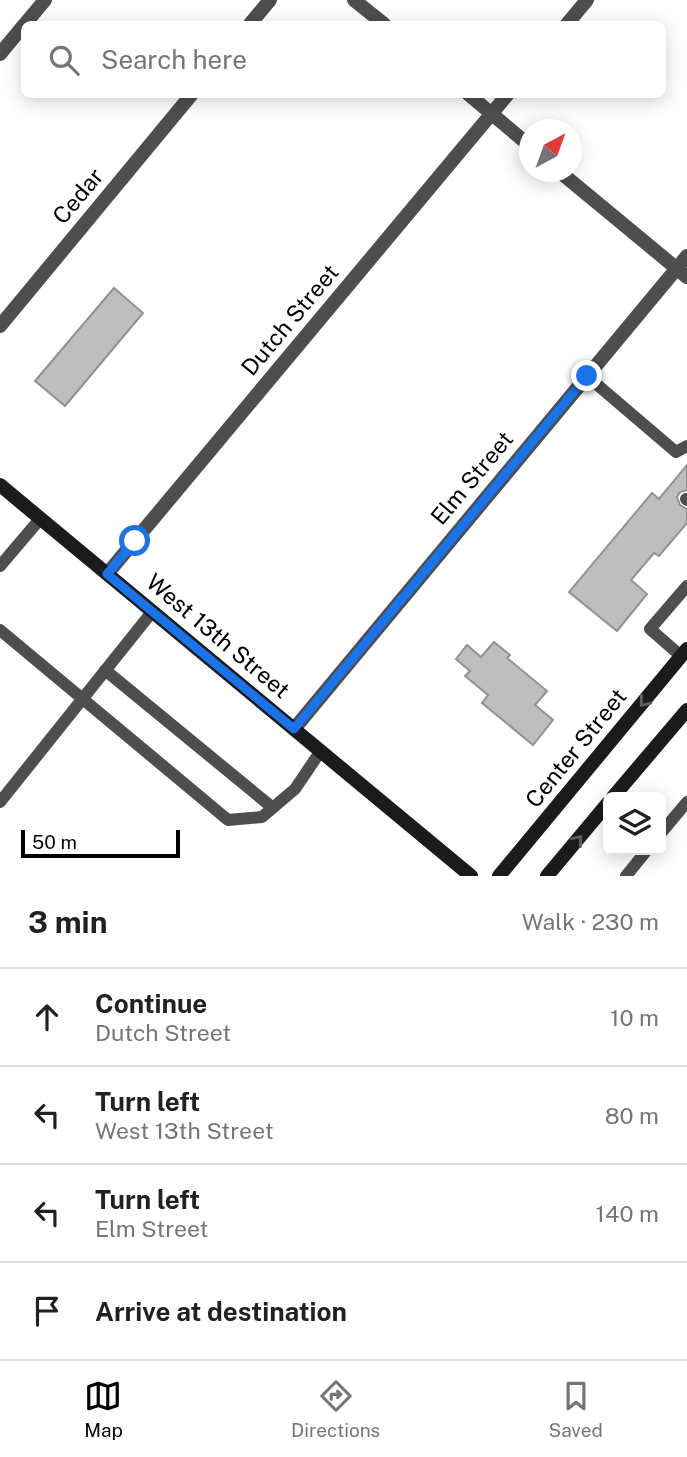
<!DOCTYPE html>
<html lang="en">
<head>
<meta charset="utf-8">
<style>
	:root { --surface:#fff; --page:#f6f6f6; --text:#202124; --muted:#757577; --line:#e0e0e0; --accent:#000 }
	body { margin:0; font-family:"Public Sans",sans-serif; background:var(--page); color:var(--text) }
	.controls { position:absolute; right:21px; bottom:21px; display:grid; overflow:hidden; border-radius:10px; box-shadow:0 4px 18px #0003 }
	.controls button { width:63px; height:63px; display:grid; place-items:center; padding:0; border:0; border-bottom:2px solid var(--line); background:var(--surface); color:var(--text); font:35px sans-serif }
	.compass { position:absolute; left:519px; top:119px; width:63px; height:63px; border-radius:50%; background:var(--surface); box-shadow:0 4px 18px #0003; rotate:41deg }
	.scale { position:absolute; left:21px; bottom:18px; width:159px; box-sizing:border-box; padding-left:7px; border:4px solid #000; border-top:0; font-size:19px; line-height:24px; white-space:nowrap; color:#000; -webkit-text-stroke:5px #fff; paint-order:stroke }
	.stop { position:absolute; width:21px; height:21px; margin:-16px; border:5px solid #1a73e8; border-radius:50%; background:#fff }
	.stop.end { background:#1a73e8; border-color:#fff; box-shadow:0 2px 7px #0008 }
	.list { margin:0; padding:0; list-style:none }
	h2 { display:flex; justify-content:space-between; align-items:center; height:91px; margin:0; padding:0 28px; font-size:30px }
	h2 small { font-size:23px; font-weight:400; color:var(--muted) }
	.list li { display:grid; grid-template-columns:46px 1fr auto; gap:21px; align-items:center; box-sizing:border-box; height:98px; padding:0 28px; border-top:2px solid var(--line) }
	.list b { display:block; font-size:26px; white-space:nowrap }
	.list p { margin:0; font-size:23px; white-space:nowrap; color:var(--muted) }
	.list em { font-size:23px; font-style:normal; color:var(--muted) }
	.icon { flex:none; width:38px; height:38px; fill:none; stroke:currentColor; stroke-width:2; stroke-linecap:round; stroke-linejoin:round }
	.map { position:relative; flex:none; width:687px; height:876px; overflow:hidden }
	.search { position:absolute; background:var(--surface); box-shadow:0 4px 18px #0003; left:21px; right:21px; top:21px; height:77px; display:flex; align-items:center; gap:18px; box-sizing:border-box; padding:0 24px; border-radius:10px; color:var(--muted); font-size:26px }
	.sheet { height:483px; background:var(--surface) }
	nav { display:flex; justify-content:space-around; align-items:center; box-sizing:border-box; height:98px; border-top:2px solid var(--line); background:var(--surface); font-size:19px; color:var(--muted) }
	nav a { display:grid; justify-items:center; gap:4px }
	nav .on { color:var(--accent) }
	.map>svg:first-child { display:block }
	.building { fill:#bebebe; stroke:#929292; stroke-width:2 }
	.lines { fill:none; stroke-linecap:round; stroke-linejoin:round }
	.lane { stroke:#4e4e4e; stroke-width:12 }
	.street { stroke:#4e4e4e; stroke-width:14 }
	.secondary { stroke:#1b1b1b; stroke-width:14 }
	.oneway { stroke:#5f5f5f }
	.route { stroke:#1a73e8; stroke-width:9 }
	.labels { text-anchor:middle; stroke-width:5; stroke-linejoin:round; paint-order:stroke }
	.street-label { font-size:23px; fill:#000; stroke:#fff }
</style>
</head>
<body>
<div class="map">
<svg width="687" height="876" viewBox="0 0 687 876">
	<rect width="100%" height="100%" fill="#fff"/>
	<path class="building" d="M114 288 143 313 65 406 35 381Z
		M687 465V490L680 492 677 497 680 505 687 509V523L659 556 654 553 631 580 647 594 617 631 569 592 652 493 659 499Z
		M494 642 510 655 507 658 547 691 535 705 553 720 533 745 482 703 488 695 465 676 470 671 456 659 467 645 481 657Z"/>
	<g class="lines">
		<path class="lane" d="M587 376 676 452 687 446
			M686 499 687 500
			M0 566 40 519
			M0 630 228 820 262 817 295 789 320 752
			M681 656 650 629 687 586
			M105 670 273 808
			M0 802 152 612
			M661 833 687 802
			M626 876 647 850"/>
		<path class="street" d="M354 0 384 24
			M25 24 45 0
			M250 24 270 0
			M567 24 587 0
			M0 54 24 25
			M468 94 530 146
			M560 172 687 277
			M0 326 192 94
			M107 574 508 94
			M294 729 687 256"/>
		<path class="secondary" d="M0 485 471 876
			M613 797 687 710
			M499 876 687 649
			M547 876 608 803"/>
	</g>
	<defs><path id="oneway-chevron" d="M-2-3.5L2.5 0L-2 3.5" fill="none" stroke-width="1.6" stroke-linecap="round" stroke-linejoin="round" transform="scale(1.75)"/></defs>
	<g class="oneway">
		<use href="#oneway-chevron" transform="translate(644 702) rotate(129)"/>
		<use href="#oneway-chevron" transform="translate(578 840) rotate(-50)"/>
	</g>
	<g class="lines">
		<path class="route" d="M135 541 107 574 294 729 587 376"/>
	</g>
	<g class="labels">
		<g class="street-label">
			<text transform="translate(78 196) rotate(-50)" y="8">Cedar</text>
			<text transform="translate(290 320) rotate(-50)" y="8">Dutch Street</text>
			<text transform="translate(472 478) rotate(-50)" y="8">Elm Street</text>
			<text transform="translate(218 636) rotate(40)" y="8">West 13th Street</text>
			<text transform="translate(576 748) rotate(-51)" y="8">Center Street</text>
		</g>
	</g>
</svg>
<div class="controls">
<button><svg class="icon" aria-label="layers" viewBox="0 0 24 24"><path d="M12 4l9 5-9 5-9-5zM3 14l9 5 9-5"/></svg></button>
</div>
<svg class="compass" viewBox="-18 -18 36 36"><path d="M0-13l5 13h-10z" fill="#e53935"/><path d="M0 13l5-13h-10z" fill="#757577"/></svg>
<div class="scale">50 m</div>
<div class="stop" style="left:135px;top:541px"></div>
<div class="stop end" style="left:587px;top:376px"></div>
<div class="search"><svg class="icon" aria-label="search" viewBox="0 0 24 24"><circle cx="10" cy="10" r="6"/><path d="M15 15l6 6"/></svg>Search here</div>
</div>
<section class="sheet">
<h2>3 min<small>Walk · 230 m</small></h2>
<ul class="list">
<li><svg class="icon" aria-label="ahead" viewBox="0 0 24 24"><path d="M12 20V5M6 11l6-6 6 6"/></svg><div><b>Continue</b><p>Dutch Street</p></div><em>10 m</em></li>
<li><svg class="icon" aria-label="left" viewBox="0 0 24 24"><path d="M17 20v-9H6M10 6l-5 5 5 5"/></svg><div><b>Turn left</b><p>West 13th Street</p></div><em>80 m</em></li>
<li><svg class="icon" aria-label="left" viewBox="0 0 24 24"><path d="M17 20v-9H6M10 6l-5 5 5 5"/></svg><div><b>Turn left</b><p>Elm Street</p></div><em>140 m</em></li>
<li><svg class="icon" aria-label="arrive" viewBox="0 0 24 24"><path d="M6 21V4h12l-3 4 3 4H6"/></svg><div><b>Arrive at destination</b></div></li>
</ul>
</section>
<nav>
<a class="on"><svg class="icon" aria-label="map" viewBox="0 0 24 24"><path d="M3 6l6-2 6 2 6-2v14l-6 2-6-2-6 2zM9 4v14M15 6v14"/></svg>Map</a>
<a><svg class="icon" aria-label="directions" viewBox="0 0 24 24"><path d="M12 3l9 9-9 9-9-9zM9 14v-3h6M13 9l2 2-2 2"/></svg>Directions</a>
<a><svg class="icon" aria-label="saved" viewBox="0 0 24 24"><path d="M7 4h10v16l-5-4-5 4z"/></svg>Saved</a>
</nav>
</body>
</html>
